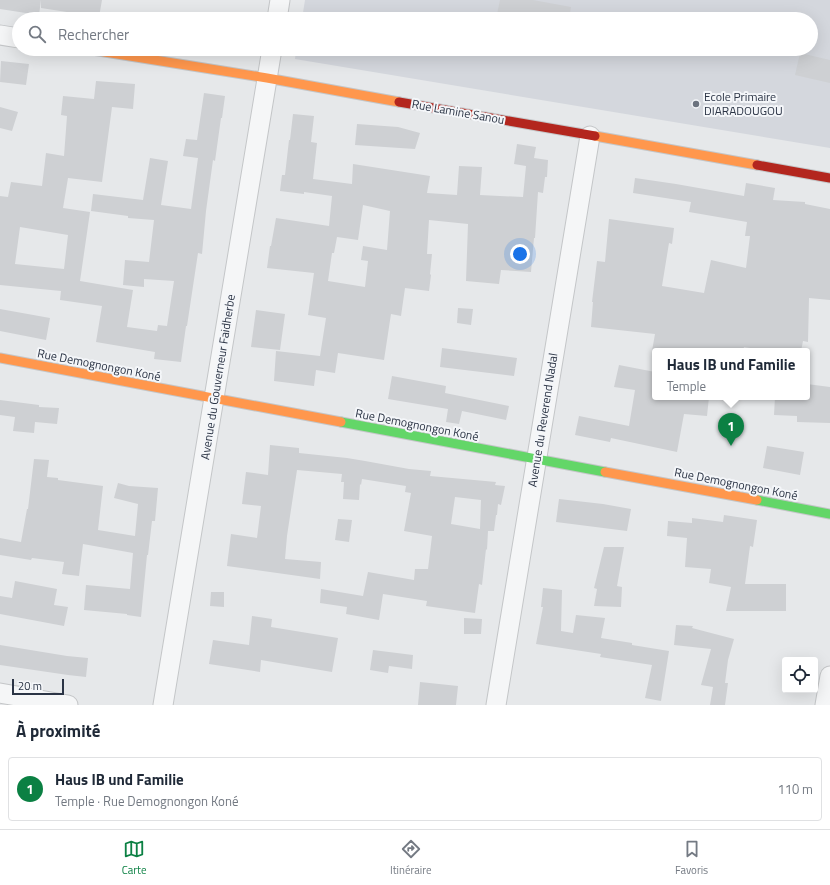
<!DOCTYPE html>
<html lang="fr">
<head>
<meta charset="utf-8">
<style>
	:root { --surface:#fff; --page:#f2f2f3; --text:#1f2937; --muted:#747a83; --line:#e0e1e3; --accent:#0b8043 }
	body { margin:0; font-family:"Titillium Web",sans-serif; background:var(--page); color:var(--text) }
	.controls { position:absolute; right:12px; bottom:12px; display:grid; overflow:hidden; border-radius:4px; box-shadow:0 4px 16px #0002 }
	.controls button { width:36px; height:36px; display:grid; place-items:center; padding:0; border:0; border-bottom:1px solid var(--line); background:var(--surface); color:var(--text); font:20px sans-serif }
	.scale { position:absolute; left:12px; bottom:10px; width:52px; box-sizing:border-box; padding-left:4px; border:2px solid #2b3445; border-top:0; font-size:11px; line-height:14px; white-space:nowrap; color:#2b3445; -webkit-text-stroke:3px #f4f6f9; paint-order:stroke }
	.you { position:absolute; left:520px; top:254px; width:14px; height:14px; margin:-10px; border:3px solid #fff; border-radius:50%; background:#1a73e8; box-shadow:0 0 0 6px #1a73e833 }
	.badge { display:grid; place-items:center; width:26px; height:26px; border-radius:50%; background:var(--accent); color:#fff; font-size:13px; font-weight:700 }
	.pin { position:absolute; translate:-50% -33px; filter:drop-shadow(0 1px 2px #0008) }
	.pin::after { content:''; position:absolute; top:21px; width:14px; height:12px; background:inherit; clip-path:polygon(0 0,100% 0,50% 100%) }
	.popup { position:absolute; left:652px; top:348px; width:158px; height:52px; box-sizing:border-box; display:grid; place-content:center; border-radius:4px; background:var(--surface); filter:drop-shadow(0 1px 3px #0005); font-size:13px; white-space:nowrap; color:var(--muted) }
	.popup b { font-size:15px; color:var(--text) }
	.popup::after { content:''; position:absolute; left:50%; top:100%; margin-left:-8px; border:8px solid transparent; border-top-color:var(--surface) }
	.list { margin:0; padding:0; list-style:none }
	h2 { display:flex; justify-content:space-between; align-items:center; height:52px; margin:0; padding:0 16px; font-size:17px }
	h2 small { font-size:13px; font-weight:400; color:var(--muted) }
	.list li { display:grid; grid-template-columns:26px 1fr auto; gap:12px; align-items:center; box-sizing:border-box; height:64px; margin:0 8px 8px; padding:0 8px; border:1px solid var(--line); border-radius:4px }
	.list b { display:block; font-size:15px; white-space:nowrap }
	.list p { margin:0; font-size:13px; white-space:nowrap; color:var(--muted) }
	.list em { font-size:13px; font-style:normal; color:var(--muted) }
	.icon { flex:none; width:22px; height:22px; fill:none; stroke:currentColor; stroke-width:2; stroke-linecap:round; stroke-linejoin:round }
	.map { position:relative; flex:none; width:830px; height:705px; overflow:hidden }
	.search { position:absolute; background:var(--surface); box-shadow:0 4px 16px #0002; left:12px; right:12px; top:12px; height:44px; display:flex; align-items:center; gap:10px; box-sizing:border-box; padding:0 14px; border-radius:22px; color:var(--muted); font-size:15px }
	.sheet { height:124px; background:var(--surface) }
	nav { display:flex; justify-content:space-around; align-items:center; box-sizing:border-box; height:56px; border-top:1px solid var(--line); background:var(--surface); font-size:11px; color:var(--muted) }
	nav a { display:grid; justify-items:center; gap:2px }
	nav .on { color:var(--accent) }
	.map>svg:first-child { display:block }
	.built { fill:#d4d7dd }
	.building { fill:#ced0d3; fill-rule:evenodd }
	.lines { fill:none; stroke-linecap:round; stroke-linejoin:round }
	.street-casing { stroke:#c4c6c8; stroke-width:21 }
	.fast-casing { stroke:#c4c6c8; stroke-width:11 }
	.slow-casing { stroke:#c4c6c8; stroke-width:11 }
	.jam-casing { stroke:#c4c6c8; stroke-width:11 }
	.street { stroke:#f5f6f7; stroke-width:19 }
	.fast { stroke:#63d668; stroke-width:9 }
	.slow { stroke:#ff974d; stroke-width:9 }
	.jam { stroke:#b3261e; stroke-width:9 }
	.poi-dot { fill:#6c737f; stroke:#f4f6f9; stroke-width:1.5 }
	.labels { text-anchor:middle; stroke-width:4; stroke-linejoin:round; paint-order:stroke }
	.poi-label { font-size:12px; fill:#2b3445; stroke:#f4f6f9; text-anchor:start }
	.street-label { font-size:12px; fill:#2b3445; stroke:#f4f6f9 }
</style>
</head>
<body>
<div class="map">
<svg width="830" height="705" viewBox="0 0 830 705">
	<rect width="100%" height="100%" fill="#e6e8ea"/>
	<path class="built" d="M305 0H830V148L295 59 296 49H811V19H302Z"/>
	<path class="building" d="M0 0H41L39 15 0 9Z
		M41 0H102L99 17 41 8Z
		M500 0H533L571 7 569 19H496Z
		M800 53 830 60V83L795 75Z
		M1 61 29 64 26 85 0 82Z
		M96 81 135 84 133 109 112 107 102 182 68 178 63 208 90 212 80 281 133 290 127 327 157 331 158 325 167 326 174 281 144 279V287L123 285 125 260 149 262 154 220 128 218V216L91 211 93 194 143 200 150 158 168 161 161 205 191 209 198 158 183 156 186 139 197 140 204 93 225 96 222 118H221L215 161 213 160 206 211 202 254 198 253 187 326H186L181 362 154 359 155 352 96 342 102 306 60 300 61 291 0 285V196L8 197 11 182 42 186 46 153 64 156 67 116 61 115 63 96 94 99ZM20 227 68 235 64 269 15 264Z
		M0 107 18 112 12 131 0 128Z
		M293 114 314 116 311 142 317 143 313 179 352 184 353 164 430 176 427 193 457 195 459 166 482 167 480 195 523 197 526 166 514 164 517 144 536 147 534 158 548 160 547 177H545L543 193 538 192 535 238H534L531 272 501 270 499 284 466 281 468 224 429 220 427 254H432L430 274 431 275 429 291 405 288 401 316 391 314 384 360 338 353 335 373 316 370 314 386 274 381 276 351 320 356 326 318 308 315 314 273 267 268 270 246H271L276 218 329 226 332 196 304 192V194L280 191 282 175H285L289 140H290ZM363 205 390 211 387 250 363 246 361 260 368 261 365 287 328 281 332 253H334L337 237 358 240Z
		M357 124 398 127 420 133 415 149 355 145Z
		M635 178 676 184 744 196 746 183 775 188 773 200 805 202V204L830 209V300L809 298 808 342 803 341 801 351H769L744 347 743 351H652L655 334 591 327 593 302H592L597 261 605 262 609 219 674 228 672 244 669 243 662 286 704 293 711 260 746 268 750 236H745L747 222 689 212 691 202 633 193Z
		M458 308 473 309 471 325 457 323Z
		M0 309 50 318 46 340 0 331Z
		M256 310 285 314 280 350 251 347Z
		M442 348 517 358 514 376 440 367Z
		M619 365 655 372V397L692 400V397H709L707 416 684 414 677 452 611 438 610 442 575 435 579 416 629 426 635 390 614 387Z
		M392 376 446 386 445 393 509 406 506 420 462 411 459 424 446 422 448 409 388 399Z
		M807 384 830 387V423L797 422V416L774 415 775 397H807Z
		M0 400 39 405V407L59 408 57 424 35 422 34 433 13 431 15 417 0 415Z
		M270 445 299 448V453L347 458 365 461 409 469 431 471 430 476 496 482 495 485 505 486 501 505 498 504 497 515H496L494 531H487H488L487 550 486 549 482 585 479 584 475 613 426 606 427 601 383 594 379 620 346 614 347 607 320 603 321 589 363 596 368 572 414 580 415 569H428L432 536 404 531 411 493 405 492 406 486 362 479 361 485 360 484 359 500 343 499 344 482H341L342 474 297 470 287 536 285 559 321 562 320 579 227 566 231 534 257 538 261 506 242 504 246 472 268 475ZM455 497 481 500 480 529 451 524Z
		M767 446 804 452 800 475 763 468Z
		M34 459 49 460 47 477 58 478V480L103 486 98 530 135 536 138 504 114 498 118 483 129 486 158 488 155 521H152L148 555H147L141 617 127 615V614L84 610 86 585 130 589 133 553 83 544 79 576 62 574 64 562 32 558 31 560 0 555V538L21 542 27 509H28Z
		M559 499 603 504 631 509 627 531 556 522Z
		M724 515 757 520 753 547 750 546 745 584H786V611H726L731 587 709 583 711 569 685 567 687 538 667 536 668 521 692 523V518L723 522Z
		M338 519 352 520 349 542 335 540Z
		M604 547H624L617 586 622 587 621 607 594 606 597 589 594 588Z
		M15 581 57 589 54 605 68 607 64 626 0 614V596L12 598Z
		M543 588 562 590 561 631 573 633 576 615 605 618 601 638 632 643V645L669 651 661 701 645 698 652 665 600 657 601 654 536 644 543 607H541Z
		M211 592H224V607L210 606Z
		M252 616 272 619 271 627 338 638 332 672 261 660 260 672 209 664 213 640 249 645Z
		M464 618 482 619 481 634H464Z
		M676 625 693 626 692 628 734 639 728 660 725 683H728L725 705H710L713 687 701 685 711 649 674 645Z
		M0 645 67 656 88 658 86 677 68 675 0 665Z
		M373 650 413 655 412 669 389 666 388 673 370 670Z
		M420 682 458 686 456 705H418Z"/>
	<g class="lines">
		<defs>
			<path id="street" d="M277 19 280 0
				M0 35 19 38
				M0 693 68 705
				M163 705 272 49
				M496 705 590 136
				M825 705 830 676"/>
			<path id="fast" d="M341 422 605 472
				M757 500 830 514"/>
			<path id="slow" d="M86 49 267 78 399 102
				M595 136 757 165
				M0 358 341 422
				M605 472 757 500"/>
			<path id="jam" d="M399 102 595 136
				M757 165 830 178"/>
		</defs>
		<use href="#street" class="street-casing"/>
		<use href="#fast" class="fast-casing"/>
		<use href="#slow" class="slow-casing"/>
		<use href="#jam" class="jam-casing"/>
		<use href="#street" class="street"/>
		<use href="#fast" class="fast"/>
		<use href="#slow" class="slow"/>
		<use href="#jam" class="jam"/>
	</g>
	<circle class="poi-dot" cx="696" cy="104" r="4"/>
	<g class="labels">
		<g class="poi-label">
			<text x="704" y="101">Ecole Primaire<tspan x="704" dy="14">DIARADOUGOU</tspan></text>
		</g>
		<g class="street-label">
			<text transform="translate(458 112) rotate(10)" y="4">Rue Lamine Sanou</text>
			<text transform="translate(99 365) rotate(11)" y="4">Rue Demognongon Koné</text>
			<text transform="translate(218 377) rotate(-81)" y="4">Avenue du Gouverneur Faidherbe</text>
			<text transform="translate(543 420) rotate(-81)" y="4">Avenue du Reverend Nadal</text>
			<text transform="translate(417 425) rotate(11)" y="4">Rue Demognongon Koné</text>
			<text transform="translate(736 484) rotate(11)" y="4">Rue Demognongon Koné</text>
		</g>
	</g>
</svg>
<div class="controls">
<button><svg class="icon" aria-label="locate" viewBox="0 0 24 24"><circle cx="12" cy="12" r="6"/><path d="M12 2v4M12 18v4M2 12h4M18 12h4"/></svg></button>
</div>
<div class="scale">20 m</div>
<div class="you"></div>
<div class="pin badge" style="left:731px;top:446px">1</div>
<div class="popup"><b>Haus IB und Familie</b>Temple</div>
<div class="search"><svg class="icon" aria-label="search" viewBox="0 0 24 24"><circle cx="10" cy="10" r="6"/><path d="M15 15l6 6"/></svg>Rechercher</div>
</div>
<section class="sheet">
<h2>À proximité<small></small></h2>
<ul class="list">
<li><span class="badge">1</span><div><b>Haus IB und Familie</b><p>Temple · Rue Demognongon Koné</p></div><em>110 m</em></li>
</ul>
</section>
<nav>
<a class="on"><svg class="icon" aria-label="map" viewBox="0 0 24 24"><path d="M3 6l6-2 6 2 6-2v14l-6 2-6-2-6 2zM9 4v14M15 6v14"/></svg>Carte</a>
<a><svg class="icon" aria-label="directions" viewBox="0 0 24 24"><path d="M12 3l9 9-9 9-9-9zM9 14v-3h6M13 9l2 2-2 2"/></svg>Itinéraire</a>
<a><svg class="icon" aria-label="saved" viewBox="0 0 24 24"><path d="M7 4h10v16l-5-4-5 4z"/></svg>Favoris</a>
</nav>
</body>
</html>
